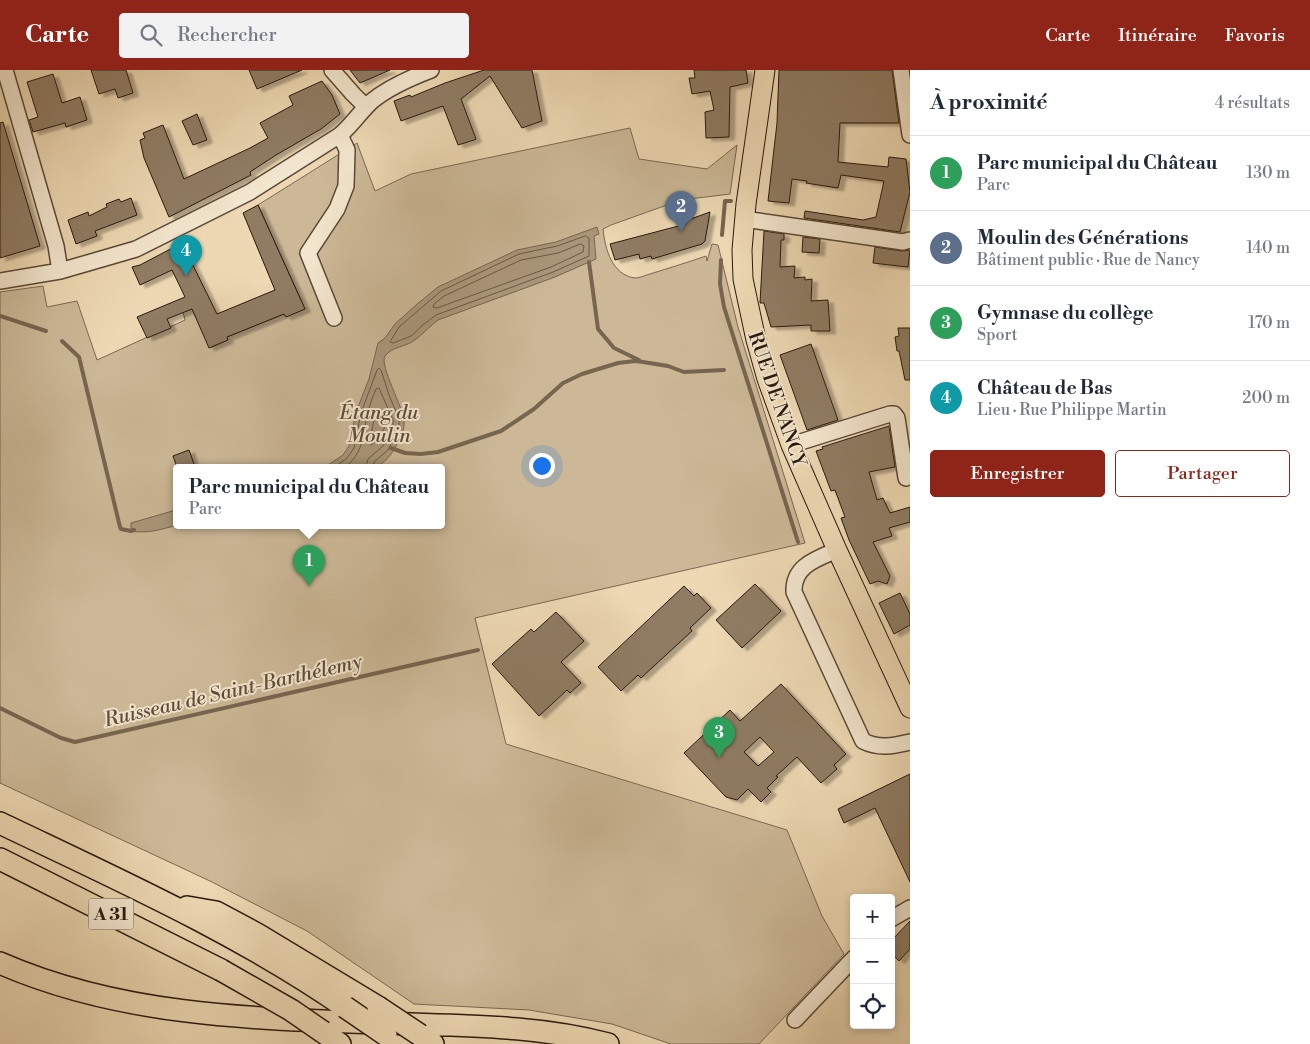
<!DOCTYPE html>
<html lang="fr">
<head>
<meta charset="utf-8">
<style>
	:root { --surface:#fff; --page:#f2f2f3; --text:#1f2937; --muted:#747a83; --line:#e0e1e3; --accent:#8f2418 }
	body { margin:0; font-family:"Libre Bodoni",serif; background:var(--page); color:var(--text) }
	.controls { position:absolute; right:15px; bottom:15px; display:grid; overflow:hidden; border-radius:5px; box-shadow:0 2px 8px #0003 }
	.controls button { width:45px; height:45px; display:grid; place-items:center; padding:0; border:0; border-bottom:1px solid var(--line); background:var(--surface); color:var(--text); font:25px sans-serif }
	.you { position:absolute; left:541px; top:395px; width:18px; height:18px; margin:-12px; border:4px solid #fff; border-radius:50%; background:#1a73e8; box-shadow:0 0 0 8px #1a73e833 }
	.badge { display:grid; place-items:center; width:32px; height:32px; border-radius:50%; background:var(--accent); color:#fff; font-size:16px; font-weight:700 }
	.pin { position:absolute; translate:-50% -41px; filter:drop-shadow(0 1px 2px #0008) }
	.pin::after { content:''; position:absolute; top:26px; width:18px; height:15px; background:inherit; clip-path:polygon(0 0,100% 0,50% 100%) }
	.popup { position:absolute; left:173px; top:394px; width:272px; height:65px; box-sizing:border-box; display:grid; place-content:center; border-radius:5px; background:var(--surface); filter:drop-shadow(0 1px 4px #0005); font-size:16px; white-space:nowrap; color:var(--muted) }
	.popup b { font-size:19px; color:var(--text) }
	.popup::after { content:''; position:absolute; left:50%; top:100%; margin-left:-10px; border:10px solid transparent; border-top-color:var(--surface) }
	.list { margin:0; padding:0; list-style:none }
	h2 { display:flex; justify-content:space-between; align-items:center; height:65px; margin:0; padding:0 20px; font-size:21px }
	h2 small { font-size:16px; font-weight:400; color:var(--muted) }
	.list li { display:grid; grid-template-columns:32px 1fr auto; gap:15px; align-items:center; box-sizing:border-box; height:75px; padding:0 20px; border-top:1px solid var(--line) }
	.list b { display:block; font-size:19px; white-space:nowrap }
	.list p { margin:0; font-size:16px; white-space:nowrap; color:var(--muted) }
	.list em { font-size:16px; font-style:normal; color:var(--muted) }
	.actions { display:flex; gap:10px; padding:15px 20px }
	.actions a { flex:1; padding:11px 0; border:1px solid var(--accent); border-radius:5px; text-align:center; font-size:18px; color:var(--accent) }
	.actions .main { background:var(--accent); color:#fff }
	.icon { flex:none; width:28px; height:28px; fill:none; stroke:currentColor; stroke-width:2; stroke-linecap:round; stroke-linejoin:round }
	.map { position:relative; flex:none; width:910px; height:974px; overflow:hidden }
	header { display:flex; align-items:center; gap:30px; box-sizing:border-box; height:70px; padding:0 25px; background:var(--accent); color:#fff }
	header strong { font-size:24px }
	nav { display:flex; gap:28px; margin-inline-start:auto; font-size:18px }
	.search { width:350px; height:45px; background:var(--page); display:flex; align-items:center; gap:12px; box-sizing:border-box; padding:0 18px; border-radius:5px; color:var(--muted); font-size:19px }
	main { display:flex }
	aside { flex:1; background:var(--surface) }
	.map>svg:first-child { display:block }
	.green { fill:#ccb897; stroke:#7a6852; fill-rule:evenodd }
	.water { fill:#aa977b; stroke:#76654f }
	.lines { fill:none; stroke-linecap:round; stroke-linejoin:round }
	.shore { stroke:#6a5844; stroke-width:1 }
	.stream { stroke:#76654f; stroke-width:4 }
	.building { fill:#8f7c63; stroke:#29190d; fill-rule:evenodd; filter:url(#shadow) }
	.minor-casing { stroke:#5a4936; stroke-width:18 }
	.major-casing { stroke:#29190d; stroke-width:21 }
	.highway-casing { stroke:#29190d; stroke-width:24 }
	.minor { stroke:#f3e6ce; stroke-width:15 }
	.major { stroke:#edd8b3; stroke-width:19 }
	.highway { stroke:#edd8b3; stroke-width:21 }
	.highway-bridge-casing { stroke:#29190d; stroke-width:24; stroke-linecap:butt }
	.highway-bridge { stroke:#edd8b3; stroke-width:21 }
	.labels { text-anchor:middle; stroke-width:4; stroke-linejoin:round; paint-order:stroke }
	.shield { fill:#f3e6ce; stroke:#665647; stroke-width:1 }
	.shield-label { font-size:18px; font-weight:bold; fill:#29190d }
	.street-label { font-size:19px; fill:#29190d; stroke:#f3e6ce }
	.water-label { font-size:20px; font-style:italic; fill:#5d4b39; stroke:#f3e6ce }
</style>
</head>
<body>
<header>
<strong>Carte</strong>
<div class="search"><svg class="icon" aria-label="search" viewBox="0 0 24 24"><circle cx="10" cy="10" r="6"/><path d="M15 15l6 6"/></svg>Rechercher</div>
<nav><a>Carte</a><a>Itinéraire</a><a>Favoris</a></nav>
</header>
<main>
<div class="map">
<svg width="910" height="974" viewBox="0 0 910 974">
	<defs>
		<filter id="shadow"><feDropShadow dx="5.5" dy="3" stdDeviation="1" flood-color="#0004"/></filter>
	</defs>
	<rect width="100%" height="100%" fill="#edd8b3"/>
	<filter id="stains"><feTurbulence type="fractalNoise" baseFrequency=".004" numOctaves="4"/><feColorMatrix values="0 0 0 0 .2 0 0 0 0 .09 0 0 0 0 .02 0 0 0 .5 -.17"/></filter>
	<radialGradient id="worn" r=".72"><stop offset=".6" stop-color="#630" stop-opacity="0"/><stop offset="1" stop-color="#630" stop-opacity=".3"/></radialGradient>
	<path class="green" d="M630 58 639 89 707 99 737 75 730 124 681 130 611 155 603 159C605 179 612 205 635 208 640 208 646 205 650 204 669 198 689 192 706 186L707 191 712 174 718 175 738 257 805 473 475 548 506 674 787 760 822 846 844 884 759 974H671L612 954 529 940 414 934 307 861 210 811 0 713V222L43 216 47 237 77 231 97 290 185 250 183 242 192 239 210 278 228 270 227 267 284 244 286 246 305 239 258 135 357 73 375 121 411 104ZM176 397H442V455H176Z"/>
	<path class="water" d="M597 157 599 164 594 166 596 189 555 207 438 250C430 256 423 264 415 270 406 277 393 276 385 286 379 295 404 339 404 351 405 360 400 367 396 376 392 384 384 394 375 397 365 400 337 397 325 397L343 385 349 376 356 342 369 309 378 273 385 268 395 254 416 235 438 217 517 180 556 172Z
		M176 440V455H178C162 459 148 464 131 461V453Z"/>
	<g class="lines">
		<path class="shore" d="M586 166 589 168V186L553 202 436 245 424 254 411 266 393 273 390 272 399 257 441 221 519 184 557 176Z
			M581 174 584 176 583 182 551 197 437 238 433 237 434 234 444 226 521 190 558 183Z
			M379 340C382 343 386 350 385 355 384 362 377 372 371 375L369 373 376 341Z
			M335 397 347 388 354 378 361 343 377 300 379 298 381 300 389 325 399 349V358L388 380 374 392 373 397
			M345 397C363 384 363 366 367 346 369 337 372 328 376 319L379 318 393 350V357L383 376 368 389 366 397"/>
		<path class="stream" d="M722 165 725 131H731
			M721 190 720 214 724 237 798 472
			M589 192 598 259 614 278 639 290
			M0 246 46 261
			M62 271 79 287 120 457 121 459 131 461 134 460
			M391 378 405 383 421 384 438 382 501 361 534 339 563 313 582 304 618 293 635 291 643 292 668 296 684 302 724 300
			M0 638 61 668 75 672 478 580"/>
	</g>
	<path class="building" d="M91 0H126L133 23 118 28 115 19 99 24Z
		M249 0H302L257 19Z
		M350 0H390L360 13Z
		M484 0H532L542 51 522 58 490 6 461 29 476 69 474 70 458 75 443 36 401 51 394 31 410 25 411 27 445 13Z
		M694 0H746L748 13 730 17 729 67 706 68 705 42 714 40 710 21 692 24 689 8H695Z
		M779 0H892L899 53H840L838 92 888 97 889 87 906 89 910 122 900 162 804 148 805 141 863 150 876 147 884 111 841 105 838 118 806 113 807 111 792 109 789 133 768 131 777 53Z
		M53 4 62 33 80 27 87 50 66 57 65 53 33 62 29 50 38 47 27 12Z
		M322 11 332 25 340 44 321 59 276 85 250 102 251 105 169 147 144 88 140 70 145 68 143 63 163 55 184 109 250 78 268 68 260 53 293 35 289 26Z
		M197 44 207 70 193 75 182 51Z
		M3 52 40 176 0 188V53Z
		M131 128 137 145 95 161 97 166 76 174 68 150 88 142 89 146 107 137 106 134 119 129 121 132Z
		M258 135 305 239 286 247 284 244 227 267 228 270 209 278 192 239 167 249 171 258 147 268 137 247 185 227 172 200 140 215 132 197 140 195 182 173 217 244 275 220 243 143Z
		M710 142 705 171 702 174 652 189 651 186 640 189 639 184 615 190 610 174 686 154 685 151Z
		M764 161 784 164V170H781L780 197 795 196 794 208 805 207V210L812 209 811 231 828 230 830 261H811V255L771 257 764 233H760Z
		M803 167 820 169 819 183 802 182Z
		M875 177 902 181 910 180 908 197 873 193Z
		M898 258H910V310H905L899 281H897L895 267 899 266Z
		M811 274 838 350 807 360 780 285Z
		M889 356 895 397 869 402 877 430 883 428 890 443 910 437V452L889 458 892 466 873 472 890 506 887 514 878 511 870 514 849 470 841 448 845 447 835 420 831 421 816 381 823 379 822 377Z
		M189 380 195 397H177L173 386Z
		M755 514 781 541 742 578 716 550Z
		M684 516 694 526 697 523 711 538 690 558 692 561 641 608 638 605 621 621 598 597Z
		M900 523 910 544V555L894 564 879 533Z
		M556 542 584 571 561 592 581 613 570 623 567 620 539 646 492 594 531 559 534 562Z
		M781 614 846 684 834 695 837 699 821 713 797 687 776 706 778 707 767 718 771 722 761 732 748 719 737 730 726 727 684 683 730 640 740 651ZM760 667 774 682 758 696 744 682Z
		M910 704V812L875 738 844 753 838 739Z
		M910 851V879L899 891 891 883V871Z"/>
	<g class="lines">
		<defs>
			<path id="minor" d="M5 0 56 176 60 201
				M332 0 353 24 366 37
				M901 0 910 65
				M744 149 903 172 910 170
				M0 211 60 201 136 179 250 122 340 65C352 55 360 42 372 31 389 17 410 8 431 0
				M334 248 308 183 337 139 346 116 347 80 340 65
				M791 375 890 344H894L897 348 906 408
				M837 480C816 489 793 496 794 522L863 671C879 679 893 676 910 672
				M891 849 910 838
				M795 950 854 888"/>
			<path id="major" d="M765 0 746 134 742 180 743 209 756 270 767 309 791 375 837 480 910 638"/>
			<path id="highway" d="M0 753C117 809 238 863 345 937
				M0 789 221 900
				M187 837 216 842 257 864 378 937
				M0 893C130 950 273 949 412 954 477 956 545 957 608 974
				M323 962 340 974
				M420 965 433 974"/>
		</defs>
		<use href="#minor" class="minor-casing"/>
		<use href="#major" class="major-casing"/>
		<use href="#highway" class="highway-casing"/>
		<use href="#minor" class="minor"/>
		<use href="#major" class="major"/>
		<use href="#highway" class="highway"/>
		<defs>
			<path id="highway-bridge" d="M221 900 291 940 323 962
				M345 937 386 965
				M378 937 420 965"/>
		</defs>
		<use href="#highway-bridge" class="highway-bridge-casing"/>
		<use href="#highway-bridge" class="highway-bridge"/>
	</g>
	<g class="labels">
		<rect class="shield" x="88.5" y="828.5" width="45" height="31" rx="4"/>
		<g class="shield-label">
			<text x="111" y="850">A 31</text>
		</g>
		<g class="street-label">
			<text transform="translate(778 329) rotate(71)" y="7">RUE DE NANCY</text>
		</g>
		<g class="water-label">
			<text x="379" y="349">Étang du<tspan x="379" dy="23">Moulin</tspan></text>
			<text transform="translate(233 620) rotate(-13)" y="7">Ruisseau de Saint-Barthélemy</text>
		</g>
	</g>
	<rect width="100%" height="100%" filter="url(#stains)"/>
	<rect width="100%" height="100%" fill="url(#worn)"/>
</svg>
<div class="controls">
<button>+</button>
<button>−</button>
<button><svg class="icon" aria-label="locate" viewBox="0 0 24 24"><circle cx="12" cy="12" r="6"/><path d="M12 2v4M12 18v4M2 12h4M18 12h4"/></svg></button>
</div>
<div class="you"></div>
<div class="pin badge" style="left:309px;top:516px;background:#2e9e5b">1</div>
<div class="popup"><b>Parc municipal du Château</b>Parc</div>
<div class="pin badge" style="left:681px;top:162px;background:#5c6f8a">2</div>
<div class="pin badge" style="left:719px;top:688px;background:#2e9e5b">3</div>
<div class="pin badge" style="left:186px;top:206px;background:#0f9aa8">4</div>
</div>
<aside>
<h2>À proximité<small>4 résultats</small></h2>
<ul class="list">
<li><span class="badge" style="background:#2e9e5b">1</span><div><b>Parc municipal du Château</b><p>Parc</p></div><em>130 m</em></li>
<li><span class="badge" style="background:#5c6f8a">2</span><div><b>Moulin des Générations</b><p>Bâtiment public · Rue de Nancy</p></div><em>140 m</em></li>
<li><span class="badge" style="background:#2e9e5b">3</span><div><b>Gymnase du collège</b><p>Sport</p></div><em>170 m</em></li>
<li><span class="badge" style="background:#0f9aa8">4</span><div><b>Château de Bas</b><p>Lieu · Rue Philippe Martin</p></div><em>200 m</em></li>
</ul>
<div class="actions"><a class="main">Enregistrer</a><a>Partager</a></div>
</aside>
</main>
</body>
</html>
